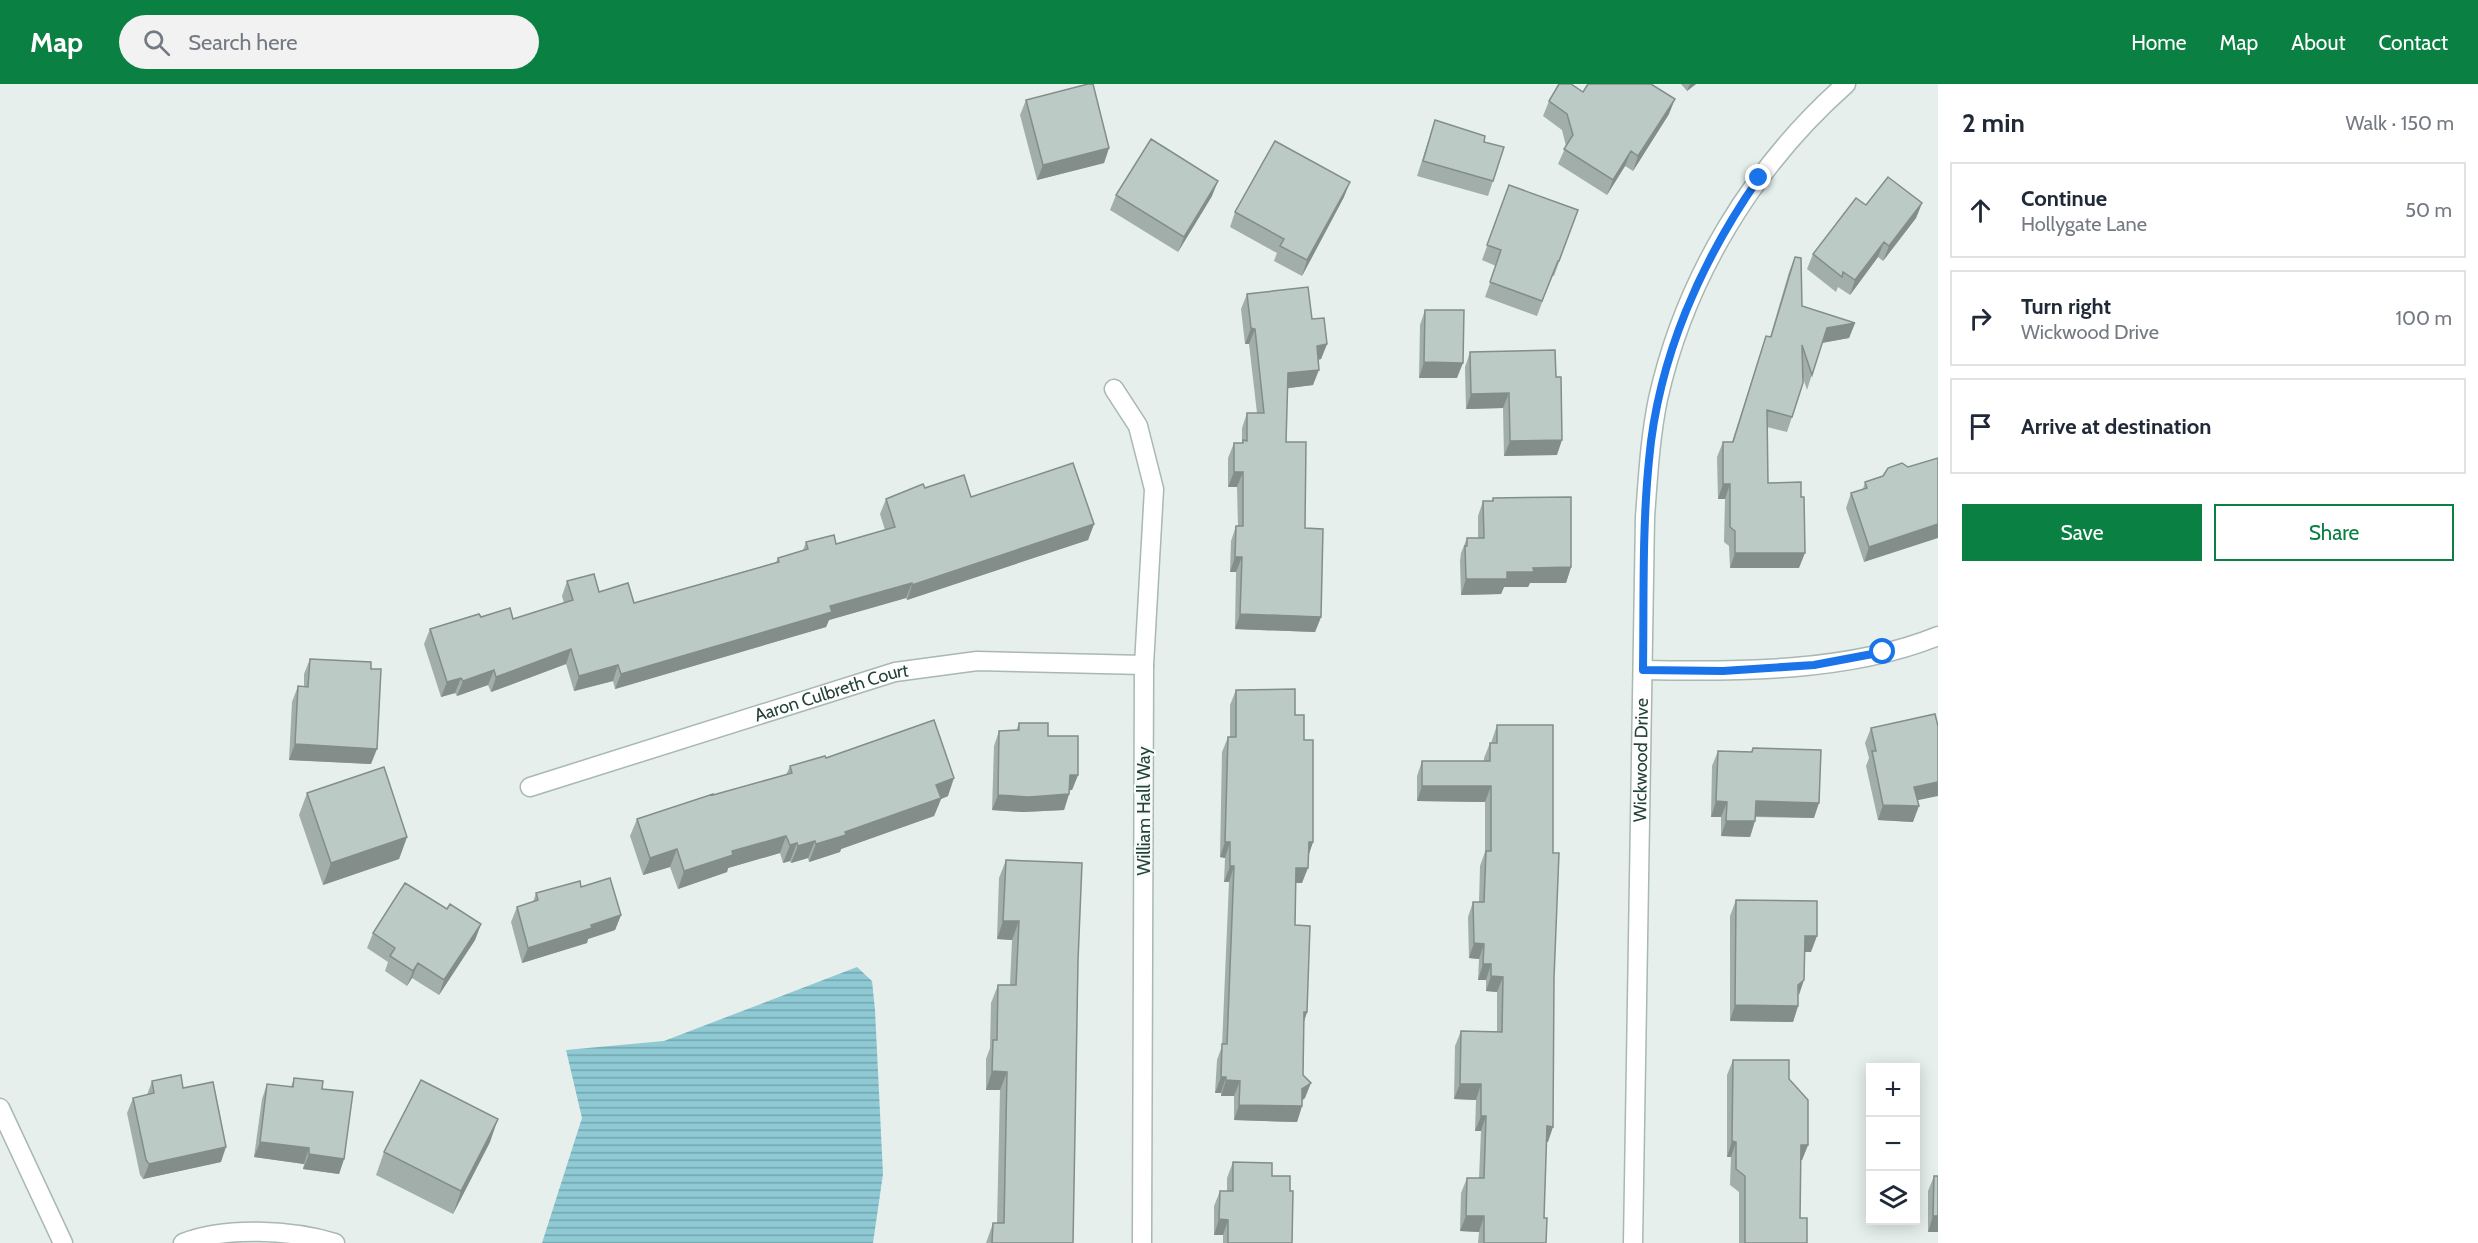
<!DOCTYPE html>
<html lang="en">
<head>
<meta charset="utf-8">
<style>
	:root { --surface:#fff; --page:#f2f2f3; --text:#1f2937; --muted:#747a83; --line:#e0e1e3; --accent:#0b8043 }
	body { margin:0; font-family:Cabin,sans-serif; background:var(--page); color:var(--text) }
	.controls { position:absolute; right:18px; bottom:18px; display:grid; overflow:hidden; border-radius:0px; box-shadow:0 3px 15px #0003 }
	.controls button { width:54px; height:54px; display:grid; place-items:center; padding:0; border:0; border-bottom:2px solid var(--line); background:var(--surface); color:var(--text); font:30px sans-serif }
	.stop { position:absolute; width:18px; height:18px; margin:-14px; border:4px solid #1a73e8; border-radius:50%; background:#fff }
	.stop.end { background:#1a73e8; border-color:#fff; box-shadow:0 2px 6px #0008 }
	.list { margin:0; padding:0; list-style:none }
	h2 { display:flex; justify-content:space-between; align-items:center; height:78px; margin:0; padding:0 24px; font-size:26px }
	h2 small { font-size:20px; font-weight:400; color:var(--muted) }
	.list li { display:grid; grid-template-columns:39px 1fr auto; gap:18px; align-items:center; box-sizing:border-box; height:96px; margin:0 12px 12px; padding:0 12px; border:2px solid var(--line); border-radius:0px }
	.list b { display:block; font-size:22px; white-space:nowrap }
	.list p { margin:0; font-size:20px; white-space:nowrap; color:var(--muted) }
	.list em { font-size:20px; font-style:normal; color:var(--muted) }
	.actions { display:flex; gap:12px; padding:18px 24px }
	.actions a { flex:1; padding:14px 0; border:2px solid var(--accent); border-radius:0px; text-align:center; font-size:21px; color:var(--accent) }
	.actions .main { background:var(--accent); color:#fff }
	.icon { flex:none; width:33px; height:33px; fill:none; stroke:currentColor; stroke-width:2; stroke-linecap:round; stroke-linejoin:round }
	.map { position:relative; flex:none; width:1938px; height:1159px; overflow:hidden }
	header { display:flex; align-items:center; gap:36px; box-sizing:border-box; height:84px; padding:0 30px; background:var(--accent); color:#fff }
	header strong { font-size:28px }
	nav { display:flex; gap:33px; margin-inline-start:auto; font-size:21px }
	.search { width:420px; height:54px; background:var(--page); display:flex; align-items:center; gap:15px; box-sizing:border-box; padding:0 21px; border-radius:33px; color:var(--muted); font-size:22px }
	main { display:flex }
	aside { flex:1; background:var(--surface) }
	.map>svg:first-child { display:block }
	.water { fill:url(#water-rules) }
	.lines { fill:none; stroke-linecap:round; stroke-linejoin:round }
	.street-casing { stroke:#a8b8b2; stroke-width:21 }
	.street { stroke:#fff; stroke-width:18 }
	.wall { fill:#a1aea9 }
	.shaded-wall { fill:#838d89 }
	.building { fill:#bbcac4; stroke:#838d89; stroke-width:1.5 }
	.route { stroke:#1a73e8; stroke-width:8 }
	.labels { text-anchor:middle; stroke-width:4.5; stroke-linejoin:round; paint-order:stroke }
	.street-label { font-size:18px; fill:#24423a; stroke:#f7fbf9 }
</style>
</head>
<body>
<header>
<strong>Map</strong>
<div class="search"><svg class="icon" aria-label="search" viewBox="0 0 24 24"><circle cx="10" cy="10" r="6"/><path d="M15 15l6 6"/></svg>Search here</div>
<nav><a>Home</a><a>Map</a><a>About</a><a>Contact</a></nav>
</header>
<main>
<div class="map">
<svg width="1938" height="1159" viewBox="0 0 1938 1159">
	<defs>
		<pattern id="water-rules" width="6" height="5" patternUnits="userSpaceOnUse" patternTransform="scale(1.5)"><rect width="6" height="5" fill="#8ec9d4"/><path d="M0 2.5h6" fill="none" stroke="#74a5ad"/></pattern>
	</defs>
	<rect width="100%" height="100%" fill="#e6efeb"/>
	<path class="water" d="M857 883 872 897 875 926 883 1090 873 1159H542L582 1034 566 966 664 957Z"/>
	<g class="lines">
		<defs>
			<g id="street">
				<path d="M1114 305 1138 342 1154 405 1144 581 1142 1159"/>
				<path d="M1643 586C1737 588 1850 588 1938 552"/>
				<path id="s1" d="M530 703 895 588 977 577 1144 581"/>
				<path d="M0 1024 63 1159"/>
				<path d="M183 1159C226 1142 292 1146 335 1159"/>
				<path id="s2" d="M1633 1159 1645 433C1648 393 1650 354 1658 315 1685 194 1753 82 1846 0"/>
			</g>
		</defs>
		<use href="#street" class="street-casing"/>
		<use href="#street" class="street"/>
	</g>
	<path class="wall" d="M1681 0H1696L1687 7Z
		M1583 8 1669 30 1633 87 1625 82 1607 111 1558 80 1566 62 1562 46 1543 32 1549 17Z
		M1026 16 1109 64 1104 79 1037 96 1020 31Z
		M1435 36 1484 58 1493 97 1488 112 1417 92Z
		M1509 101 1578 126 1554 192H1552L1537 232 1485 213 1496 182 1482 176Z
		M1116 111 1212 112 1178 168 1110 126Z
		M1344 113 1302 192 1274 177 1277 169 1230 143 1235 128Z
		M1922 119 1916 134 1883 177 1878 173 1850 211 1838 203 1836 208 1807 185 1813 170Z
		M1795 173 1802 222 1855 239 1849 254 1822 259 1807 306 1803 294 1792 333 1787 348 1767 343 1768 399 1799 484H1730L1729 462 1724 458 1725 415H1718L1717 373 1723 358H1732L1761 267 1766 252 1770 253 1789 188Z
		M1247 210 1312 235 1327 260 1321 275 1318 276 1313 301 1287 304 1286 358 1305 444 1321 533 1315 548 1235 545 1236 488H1230L1231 457 1236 442H1238L1237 403H1228V374L1234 359H1242V344L1247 329H1257L1249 260H1245L1241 225Z
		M1425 226 1457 294H1419L1420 241Z
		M1555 266 1557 371 1504 372 1503 324 1466 325 1465 283 1470 268Z
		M1902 379 1864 478 1846 424 1851 409 1863 405 1865 398 1883 392Z
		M925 404 971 413 1094 440 1088 456 907 516 906 514 829 536 826 543 615 605 613 597 574 607 566 580 491 608 488 601 457 612 455 609 441 613 424 560 430 545 481 533 513 535 564 519 562 512 567 497 634 519 776 478 778 474 803 466 806 458 836 460 885 446 880 430 886 415Z
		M1493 414 1571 483 1566 499H1530L1528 503H1504L1501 510 1461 511 1460 477 1461 469 1467 454H1478V432L1483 417H1492Z
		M310 575 371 585V680L289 676 292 618 298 602 304 603V590Z
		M1236 606 1295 631 1304 656 1313 758 1308 772 1302 799H1296L1295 841 1307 928 1304 938 1303 991 1305 1014 1302 1016V1022L1297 1038 1234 1036V1012H1221V1009H1215L1217 976 1222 962 1229 798H1224L1225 774 1220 773 1222 668 1228 653H1230V621Z
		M1019 639 1048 652 1078 691 1072 706H1069V710L1064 726 1023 728 992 726 994 662 999 647H1016Z
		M1497 641 1548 1058H1546L1544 1134 1546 1159H1478L1479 1148 1460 1147 1461 1109 1467 1094H1479L1481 1047H1475L1476 1016 1454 1015 1455 962 1461 947 1497 948V908L1486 907V896H1478L1479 875 1469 874 1468 833 1473 818H1479L1480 782 1485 768V718L1417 717V692L1422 677H1484V674L1490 659H1491Z
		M1871 644 1913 738 1878 736 1866 682 1869 674 1865 659Z
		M1753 664 1814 734 1756 733 1750 753 1721 752V733H1711L1712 682 1718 667 1751 668Z
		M826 674 948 712 941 715 934 732 841 765 840 768 809 778 808 774 791 779 790 777 783 779 780 769 728 784 727 788 678 805 670 783 643 791 630 752 637 735 713 711 786 691 790 682Z
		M307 709 407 753 399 775 323 801 299 731Z
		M1006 776 1078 877 1073 1159H986L993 1139H997L1000 1006H986V975L990 964 991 919 998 901H1010L1012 856 997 855 999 794Z
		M581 803 621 831 615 846 588 855 587 859 522 879 511 838 517 823 533 818 536 809Z
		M1736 816 1811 868H1805L1798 912V922L1793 938 1730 937V832Z
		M447 825 481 840 475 856 439 911 412 894 407 902 385 887 388 878 367 864 373 849Z
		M1733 976 1789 995 1808 1061 1802 1076H1801L1800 1134 1807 1159H1739V1108L1730 1101 1731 1073H1727V991Z
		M294 994 322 1005 344 1075 339 1090 303 1085 304 1080 254 1073 262 1015 267 1000 291 1003Z
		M152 997 183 1004 221 1078 143 1095 140 1091 127 1029 133 1014 147 1011Z
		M490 1058 453 1130 376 1091 384 1068Z
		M1233 1078 1272 1092 1292 1159H1223V1151H1214V1122L1220 1107H1227V1094Z
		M1934 1092 1938 1148H1928V1107Z"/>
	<path class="shaded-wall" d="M1690 0H1696L1687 7Z
		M1675 15 1669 30 1633 87 1638 72Z
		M1109 64 1104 79 1037 96 1043 81Z
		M1631 67 1625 82 1607 111 1613 96Z
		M1218 97 1212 112 1178 168 1184 153Z
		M1350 98 1344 113 1302 192 1307 176Z
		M1922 119 1916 134 1883 177 1889 162Z
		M1884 158 1878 173 1850 211 1855 196Z
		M1855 239 1849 254 1821 259 1827 244Z
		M1251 244 1255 245 1249 260H1245Z
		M1327 260 1321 275 1312 277 1317 262Z
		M1424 278 1463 279 1457 294H1419Z
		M1319 286 1313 301 1282 305 1288 289Z
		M1509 309 1503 324 1466 325 1471 310Z
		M1562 356 1557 371 1504 372 1510 357Z
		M1234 388H1243L1237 403H1228Z
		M1723 400H1730L1725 415H1718Z
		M1094 440 1088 456 907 516 912 501Z
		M1938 440V454L1864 478 1869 463Z
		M1735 469H1805L1799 484H1730Z
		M1235 473H1242L1236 488H1230Z
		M1571 483 1566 499H1530L1528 503H1504L1501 510 1461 511 1466 495 1533 484Z
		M912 499 906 514 829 536 826 543 615 605 621 590 830 522Z
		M1240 530 1321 533 1315 548 1235 545Z
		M571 565 566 580 491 608 496 593Z
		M618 581 613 597 574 607 579 592Z
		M494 586 488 601 457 612 463 597Z
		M461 594 455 609 441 613 447 598Z
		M295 660 377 665 371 680 289 676Z
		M1070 691H1078L1072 706 1064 707Z
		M954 694 948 712 941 715 934 732 841 765 840 768 809 778 816 760 936 701Z
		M1938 698V712L1909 718 1914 703Z
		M1422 702H1491L1485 718 1417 717Z
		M1069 710 1064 726 1023 728 992 726 998 711Z
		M1716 717 1727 718 1721 733H1711Z
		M1756 717 1819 719 1814 734 1751 732Z
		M1883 721 1919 722 1913 738 1878 736Z
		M1726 737H1755L1750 753 1721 752Z
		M786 752 780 769 728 784 727 788 678 805 684 787 732 767Z
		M407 753 399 775 323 801 331 779Z
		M815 757 808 774 791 779 798 762Z
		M1225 758H1230L1225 774 1220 773Z
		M1309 758H1313L1308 773Z
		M797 759 790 777 783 779 790 761Z
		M677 765 670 783 643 791 650 774Z
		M1230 782H1234L1229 798H1224Z
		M1296 784H1308L1302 799H1291Z
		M621 831 615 846 588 855 587 859 522 879 528 864Z
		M1003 837H1019L1012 856 997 855Z
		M481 840 475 856 439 911 444 896Z
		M1805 852H1817L1811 868H1800Z
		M1474 859 1484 860 1479 875 1469 874Z
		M418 879 412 894 407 902 413 887Z
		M1483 880H1491L1486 896H1478Z
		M1491 892 1503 893 1497 908 1486 907Z
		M1804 896 1799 911 1798 901Z
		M1735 921 1798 922 1793 938 1730 937Z
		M1304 928H1307L1302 943Z
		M992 987 1007 988 1000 1006H986Z
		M1221 993H1226L1221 1009H1215Z
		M1226 996 1240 997 1234 1012H1221Z
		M1311 999 1305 1014 1297 1021 1302 1005Z
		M1460 1000H1481L1476 1016 1454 1015Z
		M1239 1021 1302 1022 1297 1038 1234 1036Z
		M1481 1032H1486L1481 1047H1475Z
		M498 1035 490 1058 453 1130 461 1107Z
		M1547 1042 1553 1043 1548 1058H1541Z
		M1732 1057 1736 1058 1731 1073H1727Z
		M260 1058 309 1064 304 1080 254 1073Z
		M1801 1061H1808L1802 1076H1796Z
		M226 1063 221 1078 143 1095 149 1080Z
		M309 1070 344 1075 339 1090 303 1085Z
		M1466 1132H1484L1479 1148 1460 1147Z
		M1933 1132H1938V1148H1928Z
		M1219 1135 1228 1136 1223 1151H1214Z"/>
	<path class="building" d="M1088 0H1093L1109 64 1043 81 1026 16Z
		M1559 0H1571L1583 8 1588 0H1651L1675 15 1638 72 1631 67 1613 96 1564 65 1573 51 1567 30 1549 17Z
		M1435 36 1485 52 1484 58 1504 63 1493 97 1423 77Z
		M1151 55 1218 97 1184 153 1116 111Z
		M1275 57 1350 98 1307 176 1280 162 1284 155 1235 128Z
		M1888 93 1922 119 1889 162 1884 158 1855 196 1843 188 1842 193 1813 170 1856 114 1866 121Z
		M1509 101 1578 126 1559 177H1558L1542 217 1490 198 1501 166 1487 161Z
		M1795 173 1801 174 1802 222 1855 239 1827 244 1812 291 1802 261 1803 299 1792 333 1767 326 1768 399 1801 398V413H1804L1805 469H1735V447L1730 443V400H1723V358H1733L1766 252 1771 253Z
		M1308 203 1312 235 1324 234 1327 260 1317 262 1319 286 1288 289 1286 358H1306L1305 444 1323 445 1321 533 1240 530 1242 473H1235L1236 442H1243V388H1234V359H1243V356L1247 357V329H1264L1255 245 1251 244 1247 210Z
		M1425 226H1464L1463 279 1424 278Z
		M1555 266 1556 293H1561L1562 356 1510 357 1509 309 1471 310 1470 268Z
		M1938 374V440L1869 463 1851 409 1867 404 1865 398 1883 392 1888 384 1902 379 1908 383Z
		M1073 379 1094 440 912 501V499L830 522 832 528 621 590 618 581 579 592 571 565 496 593 494 586 463 597 461 594 447 598 430 545 479 530 481 533 510 524 513 535 573 516 567 497 594 490 599 508 628 499 634 519 779 478 778 474 808 465 806 458 834 451 836 460 895 443 886 415 923 400 925 404 964 391 971 413Z
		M1571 413V483L1533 484 1534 488H1507V495H1466L1465 462H1467V454H1484L1483 417H1493V414Z
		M310 575 371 578V585H381L377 665 295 660 298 602 308 603Z
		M1295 605V631H1304V656H1313V758H1309L1308 784H1296L1295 841 1310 842 1307 928H1304L1303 991 1311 999 1302 1005V1022L1239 1021 1240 997 1226 996V993H1221L1222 960H1227L1234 782H1230V758H1225L1228 653H1236V606Z
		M1935 630 1938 642V698L1914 703 1919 722 1883 721 1872 667H1876L1871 644Z
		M934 636 954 694 936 701 941 714 845 748 846 751 816 760 815 757 798 762 797 759 790 761 786 752 732 767 733 771 684 787 677 765 650 774 637 735 713 710V711L792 689 790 682 825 672 826 674Z
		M1019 639H1048V652H1078V691H1070L1069 710 1029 713 998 711 999 647 1019 646Z
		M1497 641H1553V769H1559L1554 894 1553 1043 1547 1042 1544 1134H1547L1546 1159H1484V1132H1466L1467 1094H1484L1486 1032H1481V1000H1460L1461 947 1502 948 1503 893 1491 892V880H1483L1484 860 1474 859 1473 818H1484L1486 767H1491V702H1422V677H1490V659H1497Z
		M1753 664 1821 666 1819 719 1756 717 1755 737H1726L1727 718 1716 717 1718 667 1752 668Z
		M384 683 407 753 331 779 307 709Z
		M1006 776 1082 779 1078 877 1073 1159H992L993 1139H1004L1007 988 992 987 993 956H997L998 901H1016L1019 837H1003Z
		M610 794 621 831 591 841 592 844 528 864 517 823 538 816 536 809 580 797 581 803Z
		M405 799 447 825 450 820 481 840 444 896 418 879 413 887 390 872 395 864 373 849Z
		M1736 816 1817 817V852H1805L1804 896 1798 901V922L1735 921Z
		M1733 976H1789V995L1808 1016V1061H1801L1800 1134H1807V1159H1745V1092L1736 1085V1058L1732 1057Z
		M181 991 183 1004 213 998 226 1063 149 1080 146 1076 133 1014 154 1009 152 997Z
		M294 994 323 997 322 1005 353 1008 344 1075 309 1070V1064L260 1058 267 1000 293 1003Z
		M421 996 498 1035 461 1107 384 1068Z
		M1233 1078 1272 1079V1092H1290V1107H1293L1292 1159H1228V1136L1219 1135 1220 1107H1233Z
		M1934 1092H1938V1132H1933Z"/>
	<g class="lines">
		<path class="route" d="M1759 94C1701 177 1658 274 1649 376 1642 445 1644 516 1643 586L1723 587 1814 581 1883 568"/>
	</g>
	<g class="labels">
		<g class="street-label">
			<text dy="6" stroke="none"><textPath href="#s1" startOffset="316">Aaron Culbreth Court</textPath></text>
			<text dy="6" stroke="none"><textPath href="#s2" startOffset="483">Wickwood Drive</textPath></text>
			<text transform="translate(1144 727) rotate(-90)" y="6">William Hall Way</text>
		</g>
	</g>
</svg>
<div class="controls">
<button>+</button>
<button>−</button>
<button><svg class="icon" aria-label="layers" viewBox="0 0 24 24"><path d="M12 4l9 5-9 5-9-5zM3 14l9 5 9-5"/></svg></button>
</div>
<div class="stop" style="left:1883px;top:568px"></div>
<div class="stop end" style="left:1759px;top:94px"></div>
</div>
<aside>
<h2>2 min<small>Walk · 150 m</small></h2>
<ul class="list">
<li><svg class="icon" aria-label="ahead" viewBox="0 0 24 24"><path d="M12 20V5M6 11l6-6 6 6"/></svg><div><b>Continue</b><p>Hollygate Lane</p></div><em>50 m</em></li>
<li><svg class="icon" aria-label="right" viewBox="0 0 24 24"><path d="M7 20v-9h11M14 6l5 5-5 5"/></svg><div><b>Turn right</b><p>Wickwood Drive</p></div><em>100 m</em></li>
<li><svg class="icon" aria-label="arrive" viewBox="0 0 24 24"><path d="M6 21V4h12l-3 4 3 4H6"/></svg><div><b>Arrive at destination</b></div></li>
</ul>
<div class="actions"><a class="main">Save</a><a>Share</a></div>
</aside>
</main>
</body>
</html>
